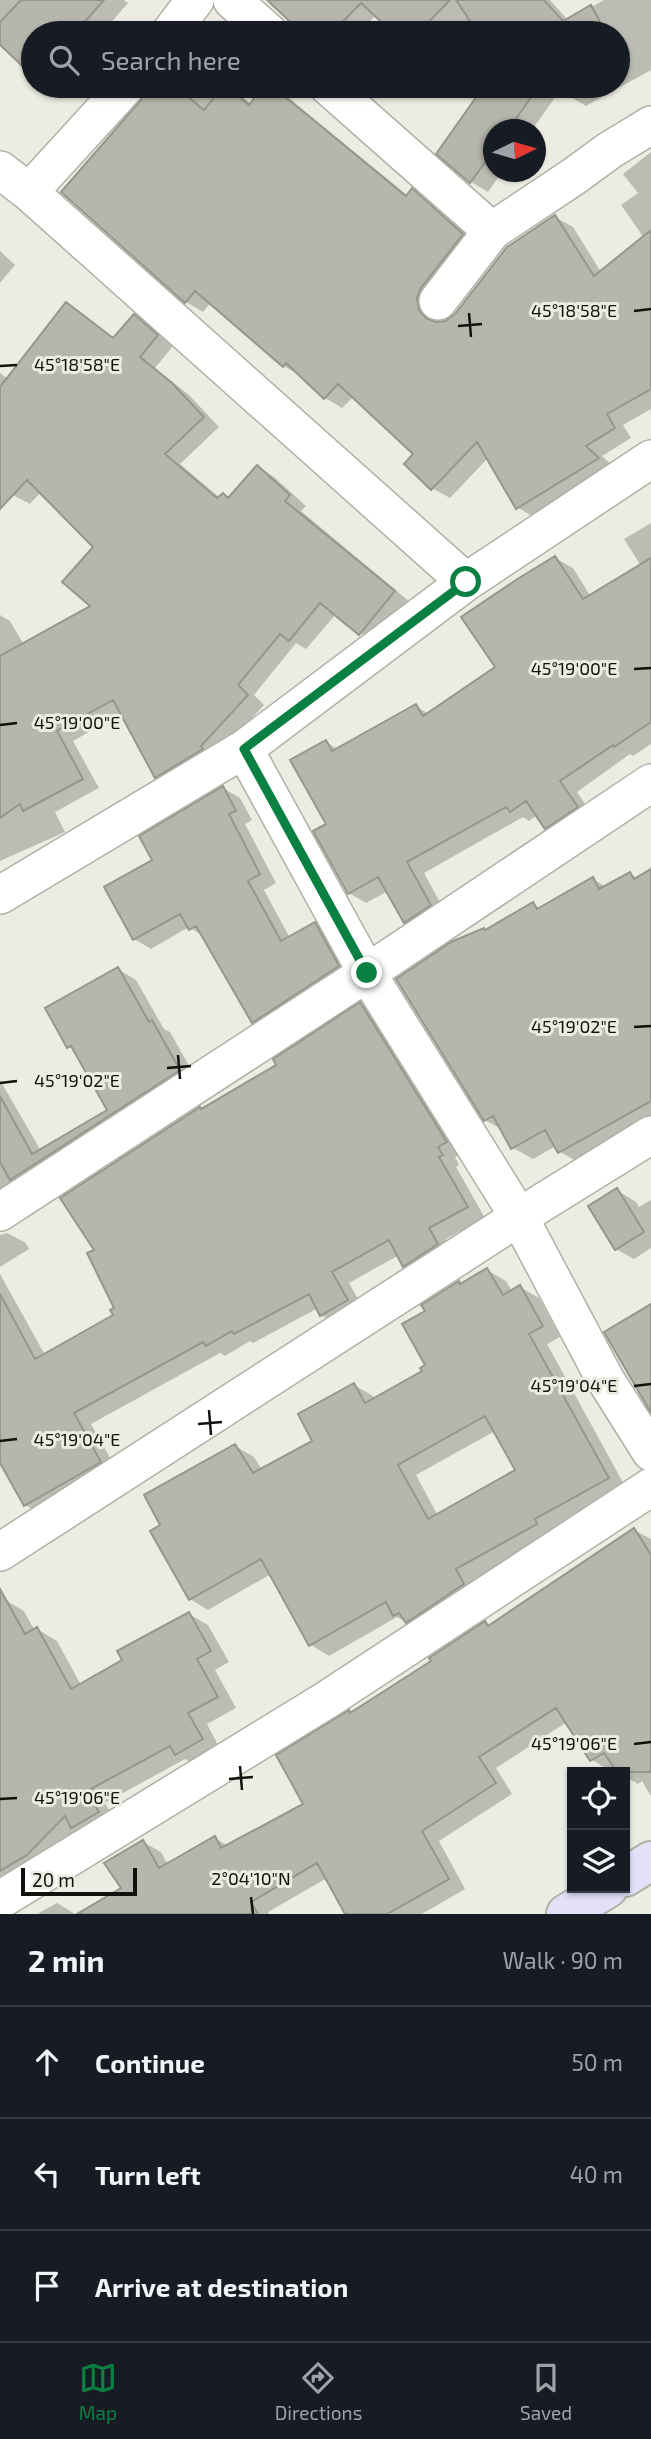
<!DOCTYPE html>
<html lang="en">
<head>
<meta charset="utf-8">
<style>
	:root { --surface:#171b24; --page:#242831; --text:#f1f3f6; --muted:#9ea1a6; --line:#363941; --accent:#0b8043 }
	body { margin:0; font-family:"Exo 2",sans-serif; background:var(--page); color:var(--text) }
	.controls { position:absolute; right:21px; bottom:21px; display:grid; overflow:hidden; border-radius:0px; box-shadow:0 2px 5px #0004 }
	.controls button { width:63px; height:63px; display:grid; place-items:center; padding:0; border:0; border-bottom:2px solid var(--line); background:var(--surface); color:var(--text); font:35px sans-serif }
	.compass { position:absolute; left:483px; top:119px; width:63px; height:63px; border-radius:50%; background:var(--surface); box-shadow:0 2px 5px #0004; rotate:85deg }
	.scale { position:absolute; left:21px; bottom:18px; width:116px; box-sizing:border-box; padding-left:7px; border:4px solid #11110d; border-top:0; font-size:19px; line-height:24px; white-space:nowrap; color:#11110d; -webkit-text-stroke:5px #ecece2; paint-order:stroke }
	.stop { position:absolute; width:21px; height:21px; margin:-16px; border:5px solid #0b8043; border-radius:50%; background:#fff }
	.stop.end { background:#0b8043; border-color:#fff; box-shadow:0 2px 7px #0008 }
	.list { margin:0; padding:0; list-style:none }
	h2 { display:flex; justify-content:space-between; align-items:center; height:91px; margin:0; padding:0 28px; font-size:30px }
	h2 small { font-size:23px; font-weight:400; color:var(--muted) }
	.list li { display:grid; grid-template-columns:46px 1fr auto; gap:21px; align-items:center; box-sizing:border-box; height:112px; padding:0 28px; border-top:2px solid var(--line) }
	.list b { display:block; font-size:26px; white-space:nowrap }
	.list em { font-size:23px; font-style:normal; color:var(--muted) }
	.icon { flex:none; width:38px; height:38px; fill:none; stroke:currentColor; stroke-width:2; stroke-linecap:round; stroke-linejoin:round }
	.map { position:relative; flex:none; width:651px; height:1914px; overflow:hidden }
	.search { position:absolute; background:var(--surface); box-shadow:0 2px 5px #0004; left:21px; right:21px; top:21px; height:77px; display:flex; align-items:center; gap:18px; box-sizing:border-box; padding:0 24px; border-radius:38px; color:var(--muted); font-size:26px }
	.sheet { height:427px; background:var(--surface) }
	nav { display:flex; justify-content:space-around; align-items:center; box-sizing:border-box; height:98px; border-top:2px solid var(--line); background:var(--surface); font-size:19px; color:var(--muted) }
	nav a { display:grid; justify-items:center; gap:4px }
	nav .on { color:var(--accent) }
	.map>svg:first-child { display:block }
	.shadow { fill:#0003; fill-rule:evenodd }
	.building { fill:#b6b6ac; stroke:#97968d; stroke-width:2; fill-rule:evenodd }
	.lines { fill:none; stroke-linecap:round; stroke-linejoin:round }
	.street-casing { stroke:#b1b0a6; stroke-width:40 }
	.secondary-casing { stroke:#b1b0a6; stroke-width:42 }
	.street { stroke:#fff; stroke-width:37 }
	.secondary { stroke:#e3e1f8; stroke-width:38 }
	.route { stroke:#0b8043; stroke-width:9 }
	.ticks { fill:none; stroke:#11110d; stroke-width:2.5 }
	.ticks-label { font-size:18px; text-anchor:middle; fill:#11110d; stroke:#ecece2; stroke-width:6; stroke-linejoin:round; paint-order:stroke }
</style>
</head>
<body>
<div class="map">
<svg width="651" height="1914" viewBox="0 0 651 1914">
	<rect width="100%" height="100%" fill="#ecece2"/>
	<path class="shadow" d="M0 0H124L128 3 102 33H33V73L0 42Z
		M269 0H390L359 33H304Z
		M398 0H550L568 20 604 0H651V70L586 106 569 96 563 86 532 130H494V172H502L488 192 471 182 483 91 478 86H618V33H429Z
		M155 86H218L223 90 226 86 252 104 265 86H270L284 94 408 196 411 192 428 202 480 245 434 308 438 323 446 322 456 315 555 217 573 227 601 272 644 238 621 205 638 193 623 174 651 152V409L623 425 631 438 602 456 615 468 535 518 517 507 488 458 450 498 432 488 415 454 354 396 342 408 325 398 301 376 284 366 211 302 203 312 186 302 63 192Z
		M0 251 15 265 0 283Z
		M66 304 83 314 115 339 134 316 151 326 173 346 155 368 189 395 219 427 180 464 220 498 229 499 258 467 274 477 306 506 301 511 410 602 376 643 360 633 336 614 306 649 296 643 254 695 264 705 217 757 173 786 156 777 122 713 73 741 99 788 55 812 65 832 0 861V615L10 621 24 645 93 606 95 547 41 492 30 504 13 495 0 483V373L8 379Z
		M651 523V744L633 756 630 754 577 792 594 817 564 837 546 827 538 814 529 821 523 817 424 873 447 915 423 932 405 922 388 891 366 903 349 893 328 824 326 742 339 750 416 707 429 714 498 667 555 558 573 568 591 597 641 566 624 539Z
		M223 788 240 798 252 820 245 824 276 883 264 890 290 938 315 924 332 934 355 976 270 1032 253 1022 203 936 189 927 151 949 134 939 154 861Z
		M651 871V1123L580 1163 560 1152 556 1146 533 1159 513 1148 503 1130 485 1120 487 931 533 904 541 909 593 879 606 887 630 874 638 879Z
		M118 969 136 980 164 1029 170 1032 197 1080 0 1212V1080L41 1151 109 1111 75 1051 69 1046Z
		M361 1004 379 1015 464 1152 455 1157 459 1165 456 1167 485 1218 446 1239 455 1255 423 1276 405 1265 399 1255 349 1283 365 1311 339 1325 321 1315 318 1308 253 1343 250 1341 225 1356 220 1353 91 1424 118 1472 43 1515 25 1505 0 1463V1274L45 1355 115 1315 117 1309 96 1250 202 1110 278 1066Z
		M618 1191 636 1202 639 1207 651 1200V1248L634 1259 616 1249Z
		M7 1233 26 1243 29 1249 0 1267V1235Z
		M487 1270 506 1281 512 1291 520 1287 539 1298 560 1337 547 1344 626 1488 555 1534 473 1580 482 1595 425 1632 397 1617 329 1656 311 1645 271 1574 208 1610 190 1599 162 1526 235 1446 254 1457 262 1470 315 1441 354 1385 373 1396 375 1400 424 1372 427 1366V1312L459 1283 462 1285ZM495 1431 518 1471 438 1516 416 1475Z
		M634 1530 651 1539V1796L642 1781 638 1784 625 1777V1772H619L615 1766 609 1770 592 1760 567 1722 496 1768 512 1794 439 1841 465 1889 422 1914H347L327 1878 268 1912 269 1914H81L123 1889 143 1842 161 1852 168 1865 215 1838 228 1846 306 1805 352 1714 433 1662 485 1623 491 1627Z
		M5 1600 24 1611 35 1631 37 1629 57 1641 81 1685 125 1661 189 1614 208 1625 229 1662 215 1670 236 1708 207 1724 221 1751 195 1765 185 1759 105 1803 117 1823 0 1905V1602Z
		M57 1903 75 1914H37Z"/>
	<path class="building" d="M21 0H104L75 33H33V76L0 45V22Z
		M267 0H450L418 33H393L361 3 332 33H302Z
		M456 0H544L563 21 591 5 606 33H478Z
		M150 86H175L204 110 224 86H227L249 105 263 86H272L406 196 412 188 463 234 421 288 417 298 419 310 426 318 435 322 445 321 455 314 507 247 555 215 594 276 651 230V389L607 414 615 428 586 446 599 458 516 509 477 442 431 490 404 464 413 454 338 384 324 399 286 363 283 367 195 291 185 303 61 192 141 100Z
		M484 86H539L508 130H494V150L470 183 436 154Z
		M561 86H588L567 97Z
		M66 302 113 338 134 314 158 335 140 357 172 383 204 417 165 454 217 498 223 493 228 498 257 465 290 495 285 501 395 591 359 635 320 603 289 641 280 634 238 685 248 695 201 746 203 749 155 778 113 700 57 731 83 779 23 811 20 804 0 818V656L90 606 62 582 93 547 27 480 0 509V387Z
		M555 556 583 599 651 558V722L614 747 613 745 560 781 578 807 545 829 526 801 510 812 506 807 407 862 431 905 404 923 378 877 348 894 313 831 326 824 290 760 326 740 332 751 416 704 423 716 495 667 461 617 519 578Z
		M223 786 236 811 229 814 260 874 248 881 281 941 315 922 339 966 252 1023 196 926 189 930 180 914 133 940 104 887 152 860 139 836Z
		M651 869V1101L558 1153 545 1130 511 1149 493 1116 484 1121 396 979 451 942 484 928 485 930 533 902 537 909 593 877 599 889 630 872 634 879Z
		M118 967 149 1022 152 1020 180 1070 10 1180 0 1162V1096L32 1154 107 1110 71 1046 67 1048 45 1008Z
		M360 1002 447 1142 438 1147 443 1155 439 1157 468 1207 429 1228 438 1244 403 1267 389 1240 332 1272 348 1300 320 1316 309 1294 234 1334 232 1331 206 1346 203 1342 74 1413 101 1462 24 1506 0 1463V1294L35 1359 113 1315 110 1310 114 1308 87 1253 94 1250 60 1198 200 1107 201 1109 276 1065 273 1059Z
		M617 1188 644 1232 615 1250 588 1206Z
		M487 1268 503 1295 520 1285 543 1326 529 1334 609 1478 535 1519 537 1524 456 1569 464 1584 406 1623 399 1613 393 1616 386 1602 309 1646 261 1559 189 1600 150 1531 160 1525 144 1495 235 1444 253 1473 312 1441 298 1414 354 1383 365 1403 422 1371 420 1368 425 1365 402 1324 425 1311 421 1305 459 1281 460 1284ZM485 1416 515 1470 428 1519 398 1465Z
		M651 1304V1413L604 1332Z
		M634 1528 651 1555V1772H617L604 1753 590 1761 556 1708 479 1757 496 1783 422 1831 449 1879 387 1914H345L317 1863 251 1902 258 1914H77L121 1888 104 1863 143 1840 159 1868 215 1836 221 1848 303 1804 276 1755 349 1710 350 1713 431 1661 429 1658 485 1621 488 1626Z
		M0 1589 25 1634 37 1627 71 1689 122 1660 117 1651 189 1612 211 1651 197 1659 218 1697 188 1713 203 1739 175 1755 170 1746 87 1791 99 1812 71 1828 65 1816 27 1855 0 1871Z"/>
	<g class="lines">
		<defs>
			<path id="street" d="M232 0 269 33
				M170 33 195 0
				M328 86 492 231
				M0 170 29 192 466 582
				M29 192 126 86
				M438 301 492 231 573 177 610 150 651 125
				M244 749 367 973 519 1217 605 1379 651 1452
				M0 895 244 749 466 582 651 459
				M0 1212 367 973 651 783
				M0 1552 519 1217 651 1135
				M0 1900 328 1699 651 1487"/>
			<path id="secondary" d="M625 1877 651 1861
				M566 1914 608 1888"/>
		</defs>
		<use href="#street" class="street-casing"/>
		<use href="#secondary" class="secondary-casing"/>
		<use href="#street" class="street"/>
		<use href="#secondary" class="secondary"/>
	</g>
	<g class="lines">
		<path class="route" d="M367 973 244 749 466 582"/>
	</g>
	<path class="ticks" d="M634 311 651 309M469 313 471 337M458 326 482 324M0 366 17 365M634 669 651 668M0 725 17 723M634 1027 651 1026M178 1055 180 1079M167 1068 191 1066M0 1083 17 1081M634 1386 651 1384M209 1410 211 1435M198 1424 222 1422M0 1441 17 1439M634 1744 651 1742M240 1766 242 1790M229 1779 253 1777M0 1799 17 1798M251 1897 253 1914"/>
	<g class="ticks-label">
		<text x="574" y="317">45°18'58"E</text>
		<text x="77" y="371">45°18'58"E</text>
		<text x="574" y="675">45°19'00"E</text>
		<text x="77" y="729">45°19'00"E</text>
		<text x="574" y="1033">45°19'02"E</text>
		<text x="77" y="1087">45°19'02"E</text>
		<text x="574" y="1392">45°19'04"E</text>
		<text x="77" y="1446">45°19'04"E</text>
		<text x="574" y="1750">45°19'06"E</text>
		<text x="77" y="1804">45°19'06"E</text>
		<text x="251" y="1885">2°04'10"N</text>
	</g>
</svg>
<div class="controls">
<button><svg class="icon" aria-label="locate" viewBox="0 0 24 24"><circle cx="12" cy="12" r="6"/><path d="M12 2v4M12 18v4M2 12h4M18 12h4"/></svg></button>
<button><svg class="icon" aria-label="layers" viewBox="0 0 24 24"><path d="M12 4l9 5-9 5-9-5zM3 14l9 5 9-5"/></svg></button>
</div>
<svg class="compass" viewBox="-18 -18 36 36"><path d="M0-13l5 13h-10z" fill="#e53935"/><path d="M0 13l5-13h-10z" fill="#9ea1a6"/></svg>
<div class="scale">20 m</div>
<div class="stop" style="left:466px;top:582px"></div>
<div class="stop end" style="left:367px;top:973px"></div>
<div class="search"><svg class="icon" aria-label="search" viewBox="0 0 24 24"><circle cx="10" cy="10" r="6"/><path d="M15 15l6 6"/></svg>Search here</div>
</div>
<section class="sheet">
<h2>2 min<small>Walk · 90 m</small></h2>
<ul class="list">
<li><svg class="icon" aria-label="ahead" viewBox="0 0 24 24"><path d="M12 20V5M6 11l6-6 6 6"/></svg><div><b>Continue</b></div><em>50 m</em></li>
<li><svg class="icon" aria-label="left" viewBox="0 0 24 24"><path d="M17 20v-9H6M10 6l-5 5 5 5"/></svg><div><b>Turn left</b></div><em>40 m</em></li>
<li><svg class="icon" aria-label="arrive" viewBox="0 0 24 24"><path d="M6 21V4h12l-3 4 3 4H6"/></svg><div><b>Arrive at destination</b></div></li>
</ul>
</section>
<nav>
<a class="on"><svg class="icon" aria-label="map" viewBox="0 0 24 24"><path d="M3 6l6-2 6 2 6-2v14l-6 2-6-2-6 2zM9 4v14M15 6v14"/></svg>Map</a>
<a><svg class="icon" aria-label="directions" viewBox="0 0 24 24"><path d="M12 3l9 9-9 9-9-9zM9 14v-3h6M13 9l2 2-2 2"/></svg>Directions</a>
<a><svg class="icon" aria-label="saved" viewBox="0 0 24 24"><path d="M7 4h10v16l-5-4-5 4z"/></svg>Saved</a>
</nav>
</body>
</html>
